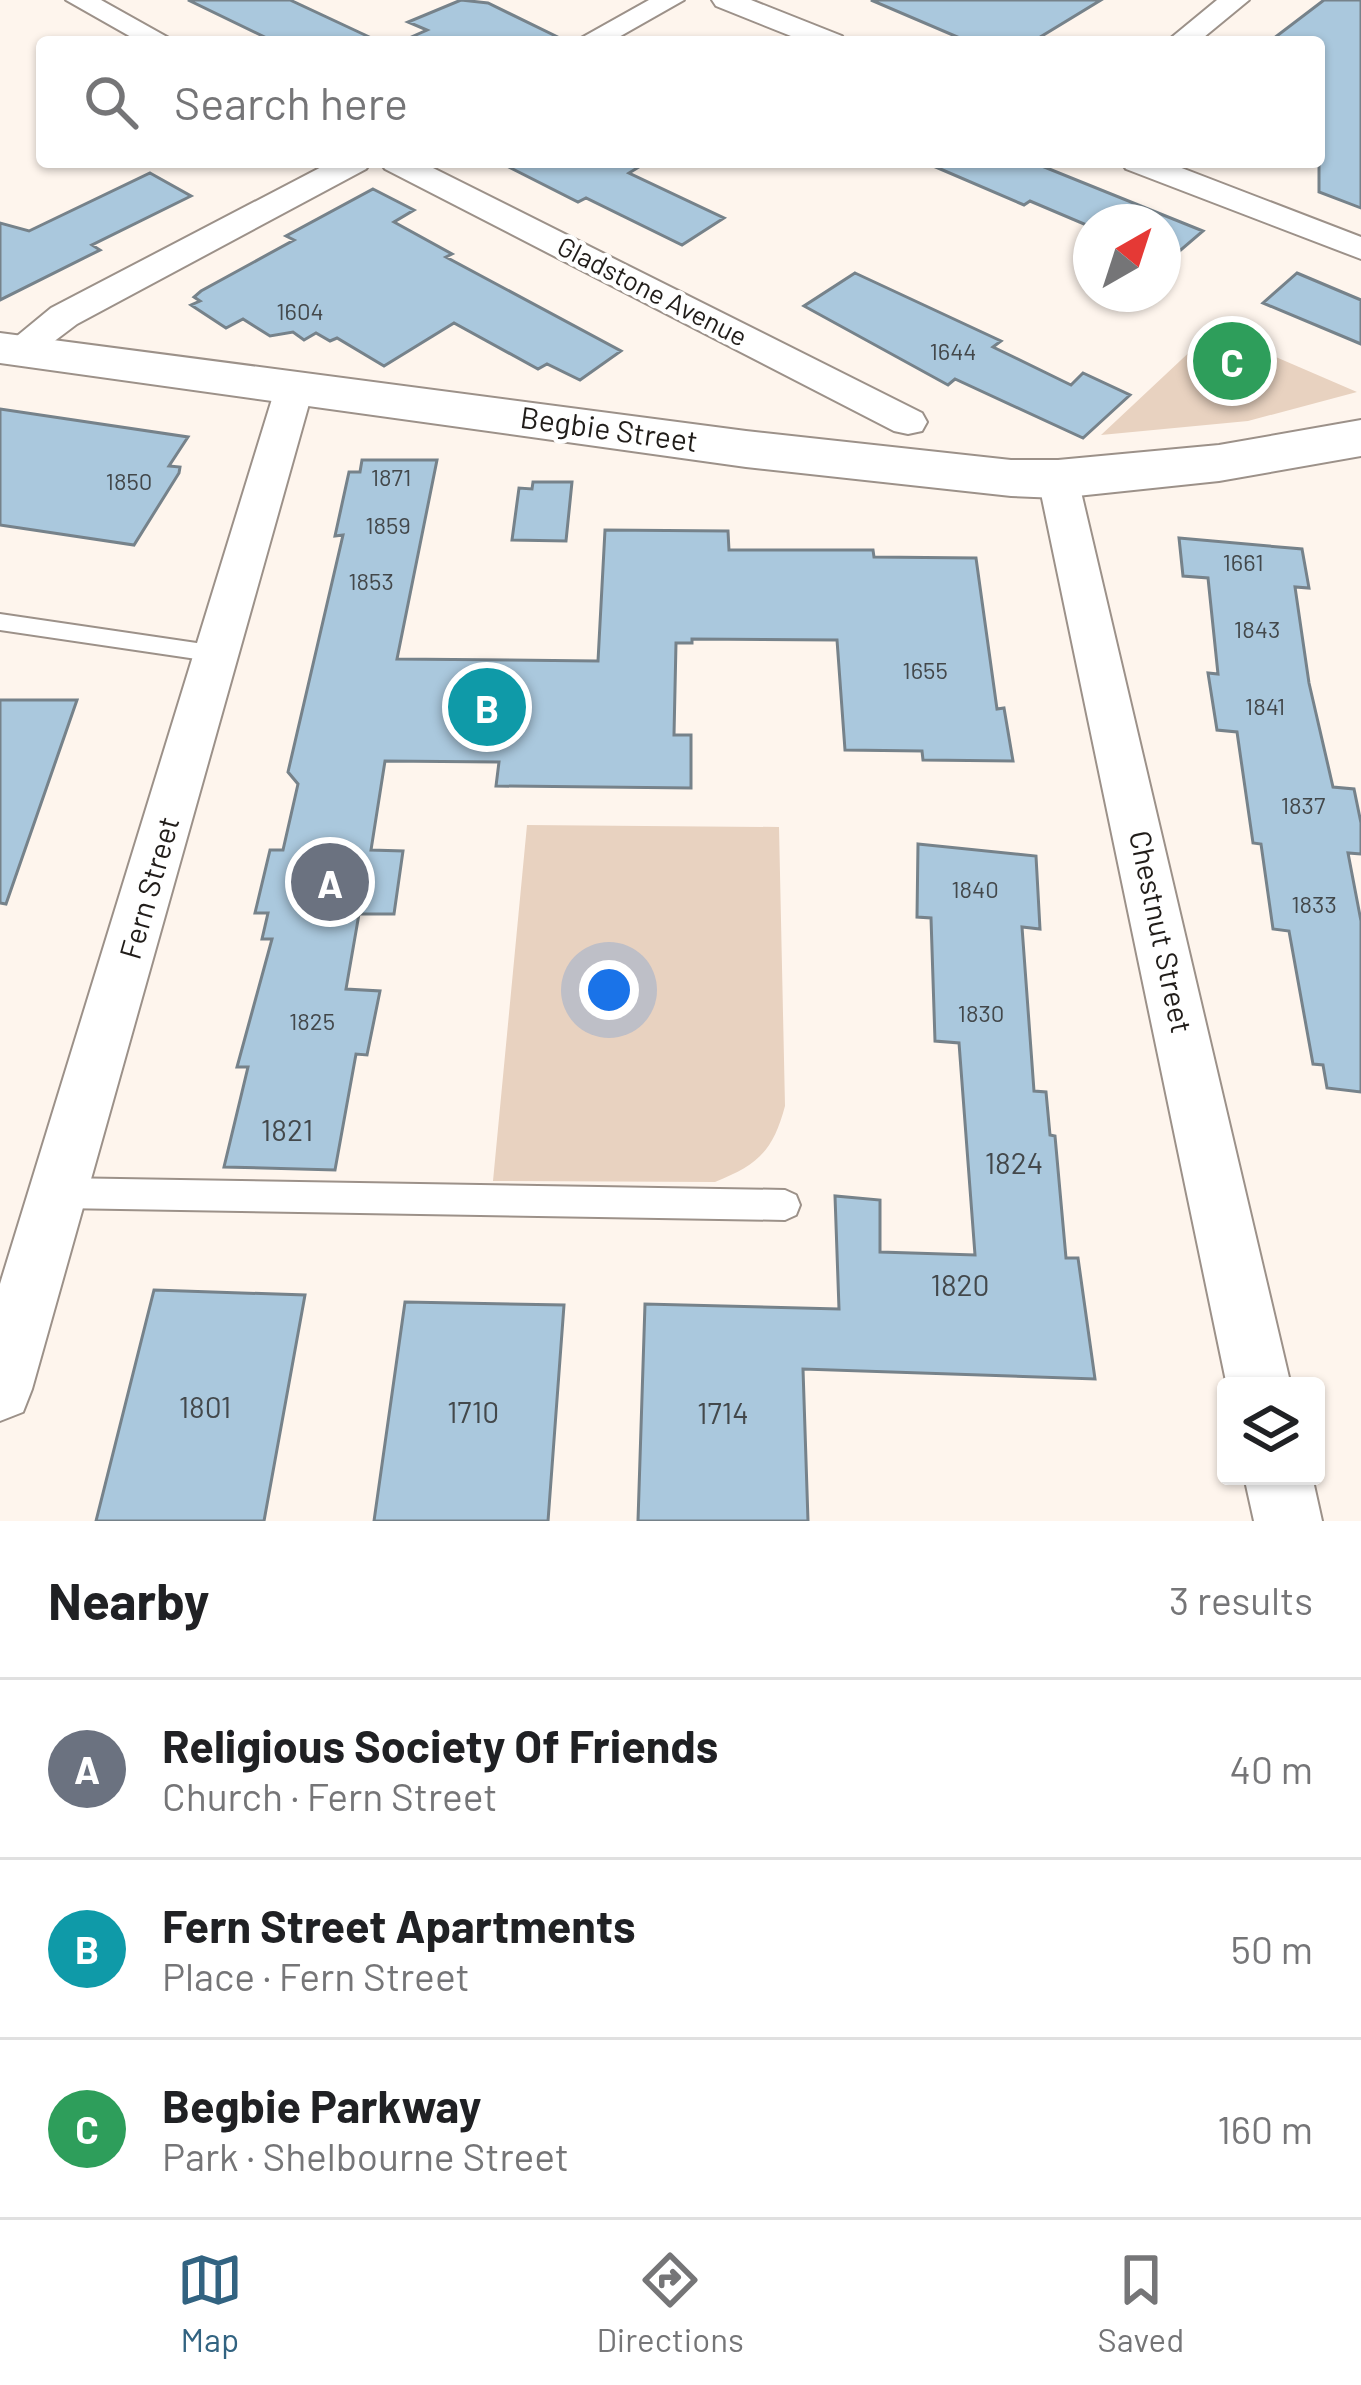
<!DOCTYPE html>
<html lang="en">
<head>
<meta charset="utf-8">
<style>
	:root { --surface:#fff; --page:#f2f2f2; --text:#202124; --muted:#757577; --line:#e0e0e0; --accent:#326381 }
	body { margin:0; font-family:Barlow,sans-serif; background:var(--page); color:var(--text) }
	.controls { position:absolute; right:36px; bottom:36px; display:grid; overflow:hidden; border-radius:12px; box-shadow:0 3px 9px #0004 }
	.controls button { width:108px; height:108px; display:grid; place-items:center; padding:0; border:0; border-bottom:3px solid var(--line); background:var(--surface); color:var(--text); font:60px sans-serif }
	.compass { position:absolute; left:1073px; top:204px; width:108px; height:108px; border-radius:50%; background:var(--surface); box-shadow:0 3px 9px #0004; rotate:39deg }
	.you { position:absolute; left:609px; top:990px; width:42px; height:42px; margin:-30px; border:9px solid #fff; border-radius:50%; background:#1a73e8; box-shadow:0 0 0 18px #1a73e833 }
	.badge { display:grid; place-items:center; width:78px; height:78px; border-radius:50%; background:var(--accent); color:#fff; font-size:39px; font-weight:700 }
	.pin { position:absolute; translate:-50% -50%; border:6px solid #fff; box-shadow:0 3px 12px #0006 }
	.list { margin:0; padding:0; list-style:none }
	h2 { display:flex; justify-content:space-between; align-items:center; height:156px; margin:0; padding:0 48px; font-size:51px }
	h2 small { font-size:39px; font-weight:400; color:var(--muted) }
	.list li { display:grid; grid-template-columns:78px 1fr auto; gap:36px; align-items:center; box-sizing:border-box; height:180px; padding:0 48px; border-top:3px solid var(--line) }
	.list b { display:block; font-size:45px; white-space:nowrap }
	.list p { margin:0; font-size:39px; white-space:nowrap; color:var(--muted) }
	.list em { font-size:39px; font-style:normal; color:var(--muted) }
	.icon { flex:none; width:66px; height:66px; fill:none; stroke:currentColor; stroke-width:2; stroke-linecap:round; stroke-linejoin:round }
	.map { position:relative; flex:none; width:1361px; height:1521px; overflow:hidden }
	.search { position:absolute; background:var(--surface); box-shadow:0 3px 9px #0004; left:36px; right:36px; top:36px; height:132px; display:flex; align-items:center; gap:30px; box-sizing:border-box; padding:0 42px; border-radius:12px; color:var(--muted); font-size:45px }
	.sheet { height:696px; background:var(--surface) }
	nav { display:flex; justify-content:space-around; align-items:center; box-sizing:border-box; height:168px; border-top:3px solid var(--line); background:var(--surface); font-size:33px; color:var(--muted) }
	nav a { display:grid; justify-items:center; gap:6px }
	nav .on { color:var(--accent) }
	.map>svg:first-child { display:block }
	.green { fill:#e8d2c0 }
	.building { fill:#aac8dd; stroke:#76828a; stroke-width:3 }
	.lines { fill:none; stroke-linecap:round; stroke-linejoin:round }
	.service-casing { stroke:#9c9189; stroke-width:4 }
	.minor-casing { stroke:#9c9189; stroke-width:4 }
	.secondary-casing { stroke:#9c9189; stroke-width:4 }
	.service { fill:#fff; fill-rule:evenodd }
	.minor { fill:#fff; fill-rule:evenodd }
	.secondary { fill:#fff; fill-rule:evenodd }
	.labels { text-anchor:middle; stroke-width:9; stroke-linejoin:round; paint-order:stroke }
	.number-label { font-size:24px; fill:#43484b }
	.far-street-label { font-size:27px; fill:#211d1a; stroke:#fff }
	.street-label { font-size:30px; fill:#211d1a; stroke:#fff }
	.near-number-label { font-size:30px; fill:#43484b }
</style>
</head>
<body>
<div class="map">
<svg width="1361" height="1521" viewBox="0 0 1361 1521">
	<rect width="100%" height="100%" fill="#fef5ed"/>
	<path class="green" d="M1213 330 1357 392 1248 421 1101 435Z
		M527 825 779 827 785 1106C773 1151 758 1165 715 1182L493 1181Z"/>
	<path class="building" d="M188 0H290L380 42H275Z
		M461 0 488 3 568 42H400L427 30 408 22Z
		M871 0H1101L1032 42H969Z
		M1324 0H1361V208L1319 192V42H1269Z
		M499 162H647L629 173 724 218 682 245 586 198 578 202Z
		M924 162H1032L1203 231 1169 260 1163 258V222H1091V227L1030 201 1024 205Z
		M150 173 191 196 92 245 100 250 0 300V223L29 231Z
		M373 189 414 210 394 222 452 254 446 257 621 351 580 380 547 364 538 369 454 323 384 366 337 338 330 341 316 333 304 340 293 332 270 336 243 319 226 328 191 305 200 301 194 297 201 291 294 240 286 236Z
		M855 273 1001 341 993 347 1071 385 1083 373 1130 395 1083 438 955 379 948 385 804 306Z
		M1297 273 1361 300V344L1263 303Z
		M0 409 188 437 169 466 180 467 179 473 134 545 0 525Z
		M362 460H437L397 659 598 661 605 530 728 531 729 550H873L874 557 976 558 997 709 1004 708 1013 761 923 760 922 751 845 750 837 640 692 639V643H676L674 735H691V788L496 786 499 762 385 761 371 850 403 851 394 914H359L346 989 380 991 367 1055 356 1054 335 1170 224 1167 248 1067H237L272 939H262L268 913H255L270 850H283L298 784 288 772 343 535 335 536 349 472H360Z
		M533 482H572L566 541 512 540 519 488 532 489Z
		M1179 538 1302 549 1309 588 1295 587 1309 683 1333 787 1354 789 1361 823V854L1348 853 1361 921V1092L1327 1088 1323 1065 1313 1064 1289 931 1273 929 1261 844 1253 843 1237 732 1217 730 1208 673 1218 674 1208 578 1183 576Z
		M0 700H77L6 904 0 903Z
		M918 844 1036 856 1040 929 1022 927 1034 1091 1046 1092 1050 1135 1055 1136 1066 1258H1078L1095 1379 803 1369 808 1521H638L645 1304 839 1309 835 1196 880 1200V1252L975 1255 959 1043 935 1041 931 918 917 917Z
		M154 1290 305 1295 264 1521H96Z
		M405 1302 564 1305 548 1521H374Z"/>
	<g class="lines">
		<defs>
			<path id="service" d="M0 614 217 646 228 654 217 662 0 630Z
				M60 1178 785 1190 796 1195 800 1205 796 1215 785 1220 60 1208 49 1203 45 1193 49 1183Z"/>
			<path id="minor" d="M66 0H101L176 42H140Z
				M649 0H684L610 42H574Z
				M712 0H751L842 36 846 42H806L716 6Z
				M1217 0H1249L1198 42H1166Z
				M331 162H371L366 169 77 324 32 358H6L0 350 51 308Z
				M380 162H421L922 413 927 422 922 431 908 434 894 431 385 169Z
				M1121 162H1166L1361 237V259L1126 169Z
				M295 374 308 378 314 386 32 1389 23 1412 0 1421V1284L276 386 282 378Z
				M1058 466 1072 469 1078 479 1291 1386H1227L1038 479 1044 469Z
				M1244 1476H1312L1322 1521H1254Z"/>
			<path id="secondary" d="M0 333 746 431 1011 460H1058L1219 445 1361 420V456L1219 481 1058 498 1011 496 746 467 0 363Z"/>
		</defs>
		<use href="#service" class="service-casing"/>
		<use href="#minor" class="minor-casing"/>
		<use href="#secondary" class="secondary-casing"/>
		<use href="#service" class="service"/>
		<use href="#minor" class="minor"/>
		<use href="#secondary" class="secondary"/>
	</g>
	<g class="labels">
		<g class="number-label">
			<text x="300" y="320">1604</text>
			<text x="953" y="360">1644</text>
			<text x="391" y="486">1871</text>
			<text x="129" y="490">1850</text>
			<text x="388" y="534">1859</text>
			<text x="1243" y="571">1661</text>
			<text x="371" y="590">1853</text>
			<text x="1257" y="638">1843</text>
			<text x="925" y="679">1655</text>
			<text x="1265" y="715">1841</text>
			<text x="1303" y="814">1837</text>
			<text x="975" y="898">1840</text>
			<text x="1314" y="913">1833</text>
			<text x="981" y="1022">1830</text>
			<text x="312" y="1030">1825</text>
		</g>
		<g class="far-street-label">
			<text transform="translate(652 292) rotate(27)" y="9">Gladstone Avenue</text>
		</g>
		<g class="street-label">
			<text transform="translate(609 430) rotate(8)" y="10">Begbie Street</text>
			<text transform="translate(150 888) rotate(-74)" y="10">Fern Street</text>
			<text transform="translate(1160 932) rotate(78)" y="10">Chestnut Street</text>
		</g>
		<g class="near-number-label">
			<text x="287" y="1141">1821</text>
			<text x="1014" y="1174">1824</text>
			<text x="960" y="1296">1820</text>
			<text x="205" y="1418">1801</text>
			<text x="473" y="1423">1710</text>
			<text x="723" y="1424">1714</text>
		</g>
	</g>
</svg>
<div class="controls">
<button><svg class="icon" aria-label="layers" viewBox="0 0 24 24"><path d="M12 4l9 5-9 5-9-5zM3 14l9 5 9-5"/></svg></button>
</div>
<svg class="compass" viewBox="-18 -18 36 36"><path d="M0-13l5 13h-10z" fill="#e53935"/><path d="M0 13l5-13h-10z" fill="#757577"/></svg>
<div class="you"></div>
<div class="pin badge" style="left:330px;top:882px;background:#6b7280">A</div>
<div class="pin badge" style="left:487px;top:707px;background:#0f9aa8">B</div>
<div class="pin badge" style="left:1232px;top:361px;background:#2e9e5b">C</div>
<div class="search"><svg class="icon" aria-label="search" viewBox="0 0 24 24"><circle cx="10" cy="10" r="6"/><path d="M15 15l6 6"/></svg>Search here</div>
</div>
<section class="sheet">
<h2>Nearby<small>3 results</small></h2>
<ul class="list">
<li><span class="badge" style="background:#6b7280">A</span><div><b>Religious Society Of Friends</b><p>Church · Fern Street</p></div><em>40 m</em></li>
<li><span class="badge" style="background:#0f9aa8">B</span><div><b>Fern Street Apartments</b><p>Place · Fern Street</p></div><em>50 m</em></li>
<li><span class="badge" style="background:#2e9e5b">C</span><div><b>Begbie Parkway</b><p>Park · Shelbourne Street</p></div><em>160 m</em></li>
</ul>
</section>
<nav>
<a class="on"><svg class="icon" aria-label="map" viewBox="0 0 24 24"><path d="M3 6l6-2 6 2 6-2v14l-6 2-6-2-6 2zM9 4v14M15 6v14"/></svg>Map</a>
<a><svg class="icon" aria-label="directions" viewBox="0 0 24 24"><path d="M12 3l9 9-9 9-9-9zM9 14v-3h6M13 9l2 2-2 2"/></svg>Directions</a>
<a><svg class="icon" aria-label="saved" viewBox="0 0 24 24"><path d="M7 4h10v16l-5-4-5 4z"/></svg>Saved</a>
</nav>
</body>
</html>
